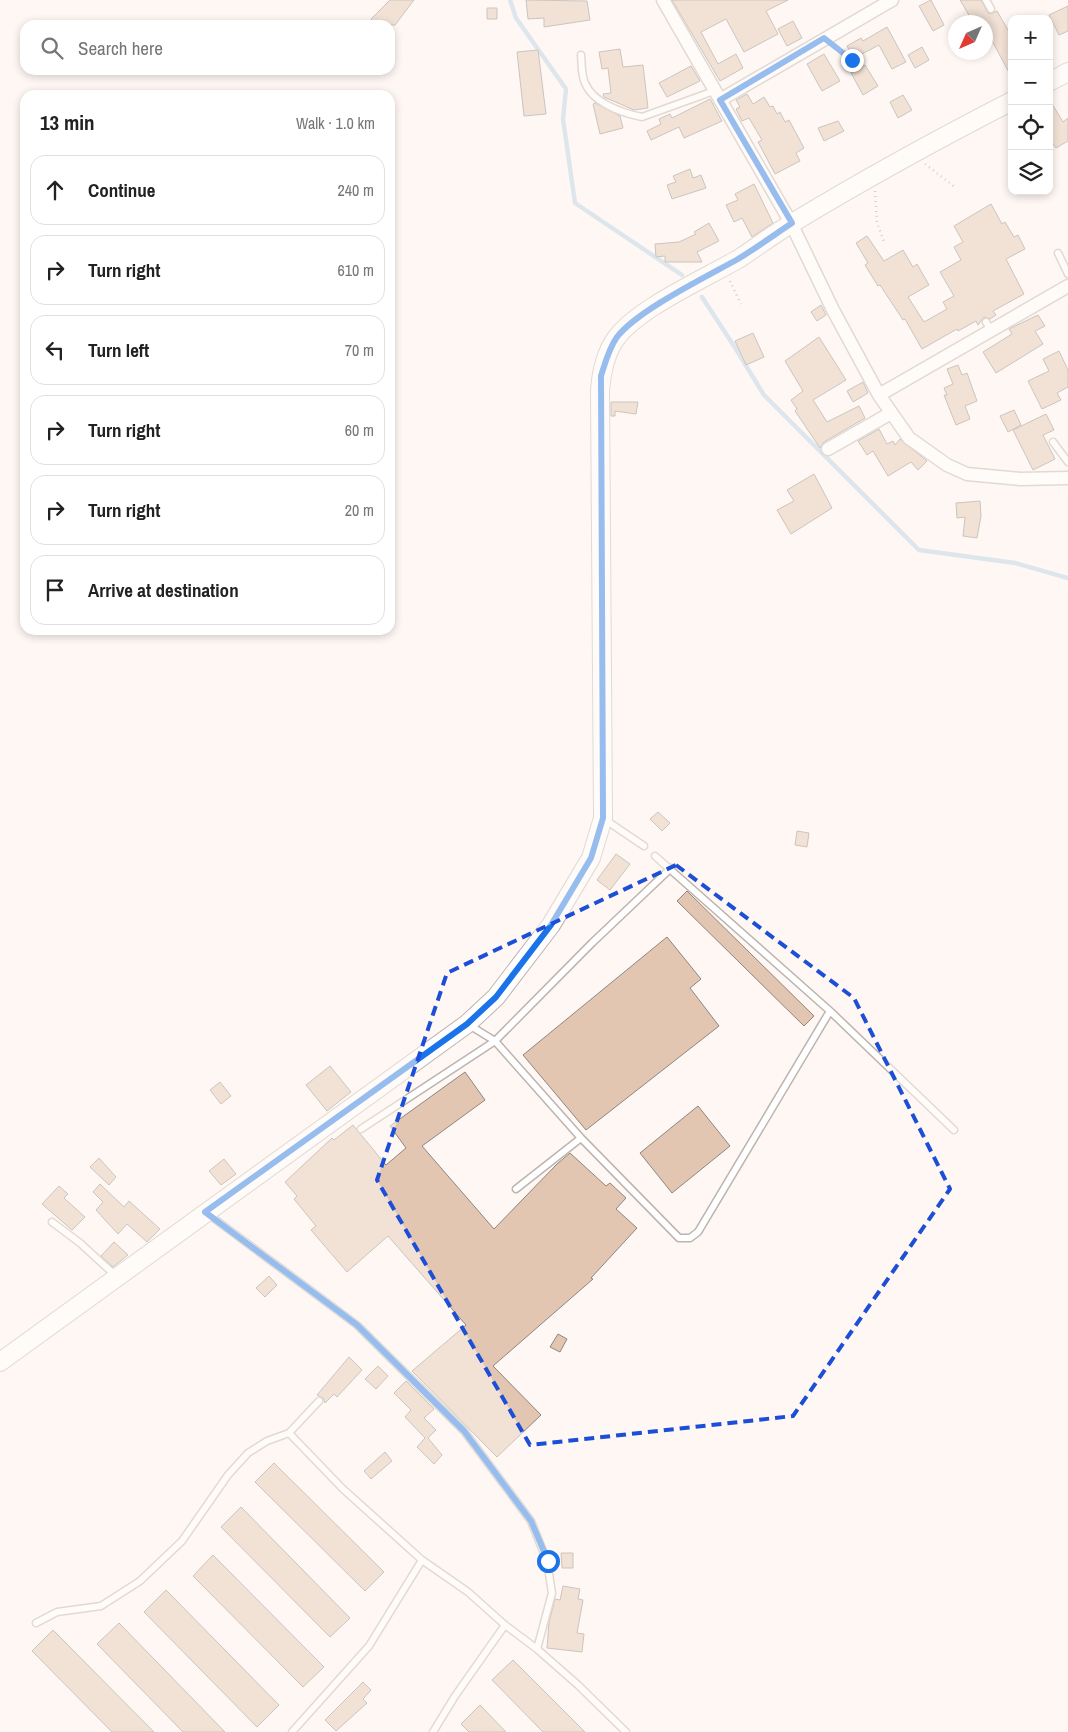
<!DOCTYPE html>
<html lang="en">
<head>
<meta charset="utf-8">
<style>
	:root { --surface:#fff; --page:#f2f2f2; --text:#222; --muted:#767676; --line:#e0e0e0 }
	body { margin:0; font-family:"Archivo Narrow",sans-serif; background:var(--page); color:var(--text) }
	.controls { position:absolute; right:15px; top:15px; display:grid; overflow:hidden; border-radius:10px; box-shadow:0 2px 8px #0003 }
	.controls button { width:45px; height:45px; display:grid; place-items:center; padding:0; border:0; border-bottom:1px solid var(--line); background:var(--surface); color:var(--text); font:25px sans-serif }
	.compass { position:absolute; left:948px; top:15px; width:45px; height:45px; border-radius:50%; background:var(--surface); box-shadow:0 2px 8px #0003; rotate:225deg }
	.stop { position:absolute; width:15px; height:15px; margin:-11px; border:4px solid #1a73e8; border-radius:50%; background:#fff }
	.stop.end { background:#1a73e8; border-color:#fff; box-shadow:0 1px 5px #0008 }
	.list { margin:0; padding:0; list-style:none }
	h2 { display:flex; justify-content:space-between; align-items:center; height:65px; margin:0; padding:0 20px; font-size:21px }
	h2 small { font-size:16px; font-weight:400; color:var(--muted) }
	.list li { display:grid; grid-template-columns:32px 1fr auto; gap:15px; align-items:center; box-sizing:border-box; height:70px; margin:0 10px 10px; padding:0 10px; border:1px solid var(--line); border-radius:15px }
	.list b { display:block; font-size:19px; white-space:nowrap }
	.list em { font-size:16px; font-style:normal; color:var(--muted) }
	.icon { flex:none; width:28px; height:28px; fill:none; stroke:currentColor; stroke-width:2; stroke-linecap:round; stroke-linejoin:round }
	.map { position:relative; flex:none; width:1068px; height:1732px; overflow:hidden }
	.search { position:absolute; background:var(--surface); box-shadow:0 2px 8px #0003; left:20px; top:20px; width:375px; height:55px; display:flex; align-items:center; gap:12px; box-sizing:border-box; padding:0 18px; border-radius:15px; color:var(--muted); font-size:19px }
	.panel { position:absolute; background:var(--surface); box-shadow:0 2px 8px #0003; left:20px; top:90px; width:375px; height:545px; border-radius:15px }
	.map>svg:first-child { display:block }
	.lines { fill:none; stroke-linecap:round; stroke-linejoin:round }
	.stream { stroke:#b2d1e5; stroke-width:4.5 }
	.building { fill:#e2c6b1; stroke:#8d8680 }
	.lane-casing { stroke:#bdb4af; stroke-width:9 }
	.street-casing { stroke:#bdb4af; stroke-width:15 }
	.secondary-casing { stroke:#bdb4af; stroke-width:20 }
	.path { stroke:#a39d99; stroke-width:2.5; stroke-dasharray:1 4; stroke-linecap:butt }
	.lane { stroke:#fff; stroke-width:6 }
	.street { stroke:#fff; stroke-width:12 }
	.secondary { stroke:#fff; stroke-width:18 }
	.route { stroke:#1a73e8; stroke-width:6 }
	.marked { fill:none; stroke:#1d4ed8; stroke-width:4; stroke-dasharray:10 6; stroke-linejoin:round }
</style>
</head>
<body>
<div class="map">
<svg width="1068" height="1732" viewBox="0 0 1068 1732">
	<rect width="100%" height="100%" fill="#fff7f3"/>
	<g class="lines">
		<path class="stream" d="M510 0 516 18 566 89 563 119 575 203 682 275
			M702 297 734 346 764 395 919 550 1015 563 1068 578"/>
	</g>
	<path class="building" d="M390 0H414L395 25H377L371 19Z
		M526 0 587 1 590 20 544 27V18L528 19Z
		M672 0H788L766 11 778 34 744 52 726 19 701 32 718 64 736 54 743 68 720 81Z
		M931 0 944 25 933 31 919 6Z
		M960 0H981L988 13 991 14 997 11 1012 37V78L990 37 986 39V22H973Z
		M1068 6V31L1059 35 1049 15Z
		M487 8H497V19H487Z
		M793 21 802 38 787 46 778 29Z
		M887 27 906 62 892 69 879 45 854 58 847 46 861 38 863 41Z
		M922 47 929 60 915 68 908 55Z
		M620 49 623 67 643 65 648 108 634 110 604 97 603 94 611 93 608 68 602 69 599 52Z
		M538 50 546 114 524 116 517 52Z
		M824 54 840 81 822 91 807 64Z
		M865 65 878 86 863 95 851 73Z
		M691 66 700 81 667 97 659 83Z
		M747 94 753 104 764 97 770 107 773 106 777 114 780 112 785 122 789 120 804 148 796 153 800 161 775 174 758 142 762 140 749 118 742 121 736 109 740 107 736 100Z
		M903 95 912 110 898 118 890 102Z
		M710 99 722 121 684 138 679 127 651 140 647 131 661 124 659 119 670 114 672 118Z
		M1049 99 1063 122 1068 118V141L1056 148 1053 144 1049 146Z
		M595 103 620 116 623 128 600 134 593 104Z
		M838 121 844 131 824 141 818 128Z
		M690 169 693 178 701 175 706 188 672 199 667 185 676 182 673 176Z
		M754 184 773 223 752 237 742 218 734 222 726 205 738 200 735 194Z
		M991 204 1002 224 1005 222 1014 237 1018 235 1025 249 1006 259 1024 294 993 311 996 315 990 319 984 317 978 325 976 321 958 331 957 329 922 349 905 319 903 320 880 285 878 286 865 265 868 263 856 243 867 236 884 261 903 250 913 267 917 264 929 285 908 297 924 322 947 309 943 302 954 296 940 272 961 260 954 247 963 242 954 226Z
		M709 223 719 241 697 252 702 262H665V256L656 257 655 244 679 242 696 234 694 232Z
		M821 305 826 315 817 321 811 312Z
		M1038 315 1045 326 1035 331 1043 344 996 373 983 352 1012 334 1009 329Z
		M753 333 764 357 746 365 735 341Z
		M819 337 846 380 813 400 827 422 859 406 865 418 824 442 820 448 795 411 797 409 791 400 803 391 785 361Z
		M1059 351 1068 370V387L1057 393 1061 400 1042 409 1028 381 1049 371 1043 359Z
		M958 365 962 375 967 373 977 401 965 406 970 419 956 425 944 395H947L944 388 953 384 947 369Z
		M863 382 868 393 853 402 847 391Z
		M611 402H638L636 414 615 411V416H611Z
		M1014 410 1021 425 1008 432 1000 416Z
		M1046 414 1054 430 1043 435 1055 459 1033 470 1013 430Z
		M879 429 887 444 893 441 895 445 900 439 927 461 918 470 911 462 888 476 873 451 867 455 858 441Z
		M814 474 832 508 791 534 777 510 794 501 787 490Z
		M980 501 981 516 977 538 963 536 965 517 957 518 956 503Z
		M658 812 670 823 662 831 650 819Z
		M797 831 809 833 807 847 795 845Z
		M616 854 630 864 610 890 597 880Z
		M687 891 814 1016 804 1026 677 901Z
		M667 937 701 979 690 988 719 1026 586 1130 523 1055Z
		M330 1066 351 1092 327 1111 306 1085Z
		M465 1072 485 1100 422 1146 494 1229 557 1164 570 1153 606 1186 610 1183 626 1198 616 1209 637 1228 591 1278 593 1279 493 1366 541 1415 497 1457 412 1371 466 1325 388 1236 347 1272 311 1230 316 1226 294 1199 297 1196 285 1182 332 1138 334 1140 353 1125 386 1165 406 1148 390 1126Z
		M220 1082 231 1096 221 1104 210 1090Z
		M698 1106 730 1146 672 1193 640 1153Z
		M99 1158 116 1177 109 1185 90 1167Z
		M224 1159 236 1174 221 1185 209 1171Z
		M100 1184 124 1207 129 1201 160 1229 147 1242 127 1224 118 1234 96 1210 103 1202 93 1192Z
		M59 1186 68 1194 64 1198 85 1217 72 1230 42 1204Z
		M114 1242 128 1255 113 1267 101 1256Z
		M269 1276 277 1285 265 1297 256 1288Z
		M558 1334 567 1339 560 1352 550 1347Z
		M349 1357 362 1370 337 1397 334 1394 325 1403 323 1398 317 1395Z
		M378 1366 388 1376 376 1389 365 1379Z
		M406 1381 434 1409 424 1418 436 1430 428 1438 442 1455 434 1464 417 1447 425 1438 405 1417 411 1410 394 1393Z
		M385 1452 392 1461 371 1479 364 1471Z
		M274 1463 384 1572 365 1591 255 1482Z
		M241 1507 350 1618 330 1637 221 1527Z
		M561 1553H573V1568H562Z
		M213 1555 324 1667 303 1687 193 1576Z
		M563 1586 580 1589 578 1599 583 1600 577 1633 584 1634 582 1652 547 1648 549 1622 555 1599 560 1600Z
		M166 1590 279 1705 257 1727 144 1612Z
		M119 1623 225 1732H183L97 1644Z
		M53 1630 154 1732H112L32 1651Z
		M513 1660 585 1732H543L492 1680Z
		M363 1682 371 1690 363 1699 367 1703 336 1731 325 1720Z
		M480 1705 506 1732H469L461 1724Z"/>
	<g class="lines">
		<defs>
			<path id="lane" d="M986 0 991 9
				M581 55C582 64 581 75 585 83 593 103 622 113 642 117L714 91
				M1058 253 1068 274
				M986 322 991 331
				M1053 442 1068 462
				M604 819 644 846
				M655 856 830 1011 954 1130
				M469 1025 495 1041 581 1138 679 1238H690L698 1232 830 1011
				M361 1129 495 1041 592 943 671 868
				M516 1189 581 1138
				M208 1214 357 1325 464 1431 531 1521 547 1561 552 1593 537 1649
				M52 1222 80 1243 116 1276
				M289 1433 343 1489 422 1560 468 1592 505 1625 537 1649 578 1685 626 1732
				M36 1623 57 1612 101 1606 140 1581 182 1541 228 1475 248 1453 267 1441 289 1433 319 1401
				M292 1732 369 1646 422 1560
				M433 1732 455 1696 505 1625"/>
			<path id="street" d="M663 0 791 223 833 310 879 395 909 438 947 465 967 474 1020 479 1068 478
				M720 100 892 0
				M879 395 1068 286
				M828 449 891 413"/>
			<path id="secondary" d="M1049 82 1068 72
				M0 1362 467 1024 496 997 551 925 591 858 603 818 600 391C601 373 606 351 617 337 640 307 706 278 740 258 758 246 775 233 794 222 865 179 938 139 1012 101"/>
		</defs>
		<use href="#lane" class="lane-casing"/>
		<use href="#street" class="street-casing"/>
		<use href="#secondary" class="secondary-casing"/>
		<path class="path" d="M836 47 852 60
			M925 164 955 187
			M875 191 877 223 885 244
			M730 281 741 304"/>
		<use href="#lane" class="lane"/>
		<use href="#street" class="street"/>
		<use href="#secondary" class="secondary"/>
	</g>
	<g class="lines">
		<path class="route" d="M548 1561 531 1521 464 1431 357 1325 205 1212 467 1024 496 997 551 925 591 858 603 818 601 376C605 363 609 348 617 337 638 310 706 277 738 259 756 248 774 235 792 223L720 100 824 38 852 60"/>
	</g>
	<path d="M0 0H1068V1732H0ZM676 865 854 998 950 1189 793 1416 530 1445 377 1180 447 973Z" fill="#fff7f3" fill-opacity=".55" fill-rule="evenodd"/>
	<path class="marked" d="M676 865 854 998 950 1189 793 1416 530 1445 377 1180 447 973Z"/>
</svg>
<div class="controls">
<button>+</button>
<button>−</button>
<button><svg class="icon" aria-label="locate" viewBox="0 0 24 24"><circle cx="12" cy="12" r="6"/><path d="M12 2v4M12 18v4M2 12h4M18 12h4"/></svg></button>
<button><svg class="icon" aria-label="layers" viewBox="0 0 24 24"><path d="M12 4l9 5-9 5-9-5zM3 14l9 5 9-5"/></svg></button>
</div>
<svg class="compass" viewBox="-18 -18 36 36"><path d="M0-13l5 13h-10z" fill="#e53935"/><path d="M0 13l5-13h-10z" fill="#767676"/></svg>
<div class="stop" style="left:548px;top:1561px"></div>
<div class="stop end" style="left:852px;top:60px"></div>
<div class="search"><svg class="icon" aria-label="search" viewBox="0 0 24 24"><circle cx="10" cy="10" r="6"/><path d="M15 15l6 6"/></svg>Search here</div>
<section class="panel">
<h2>13 min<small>Walk · 1.0 km</small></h2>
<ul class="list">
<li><svg class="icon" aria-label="ahead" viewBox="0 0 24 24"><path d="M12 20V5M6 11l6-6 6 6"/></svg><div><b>Continue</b></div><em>240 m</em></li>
<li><svg class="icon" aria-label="right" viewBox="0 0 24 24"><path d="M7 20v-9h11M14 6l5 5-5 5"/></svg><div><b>Turn right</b></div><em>610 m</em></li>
<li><svg class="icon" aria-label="left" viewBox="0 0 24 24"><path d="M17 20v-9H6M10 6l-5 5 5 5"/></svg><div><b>Turn left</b></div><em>70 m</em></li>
<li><svg class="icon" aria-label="right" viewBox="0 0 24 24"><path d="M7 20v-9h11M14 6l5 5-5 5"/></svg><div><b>Turn right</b></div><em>60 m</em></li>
<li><svg class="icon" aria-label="right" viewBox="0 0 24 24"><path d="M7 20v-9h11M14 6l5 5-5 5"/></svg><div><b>Turn right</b></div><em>20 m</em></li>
<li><svg class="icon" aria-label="arrive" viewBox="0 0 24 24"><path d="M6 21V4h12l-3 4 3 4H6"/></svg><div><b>Arrive at destination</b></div></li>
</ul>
</section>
</div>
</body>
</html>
